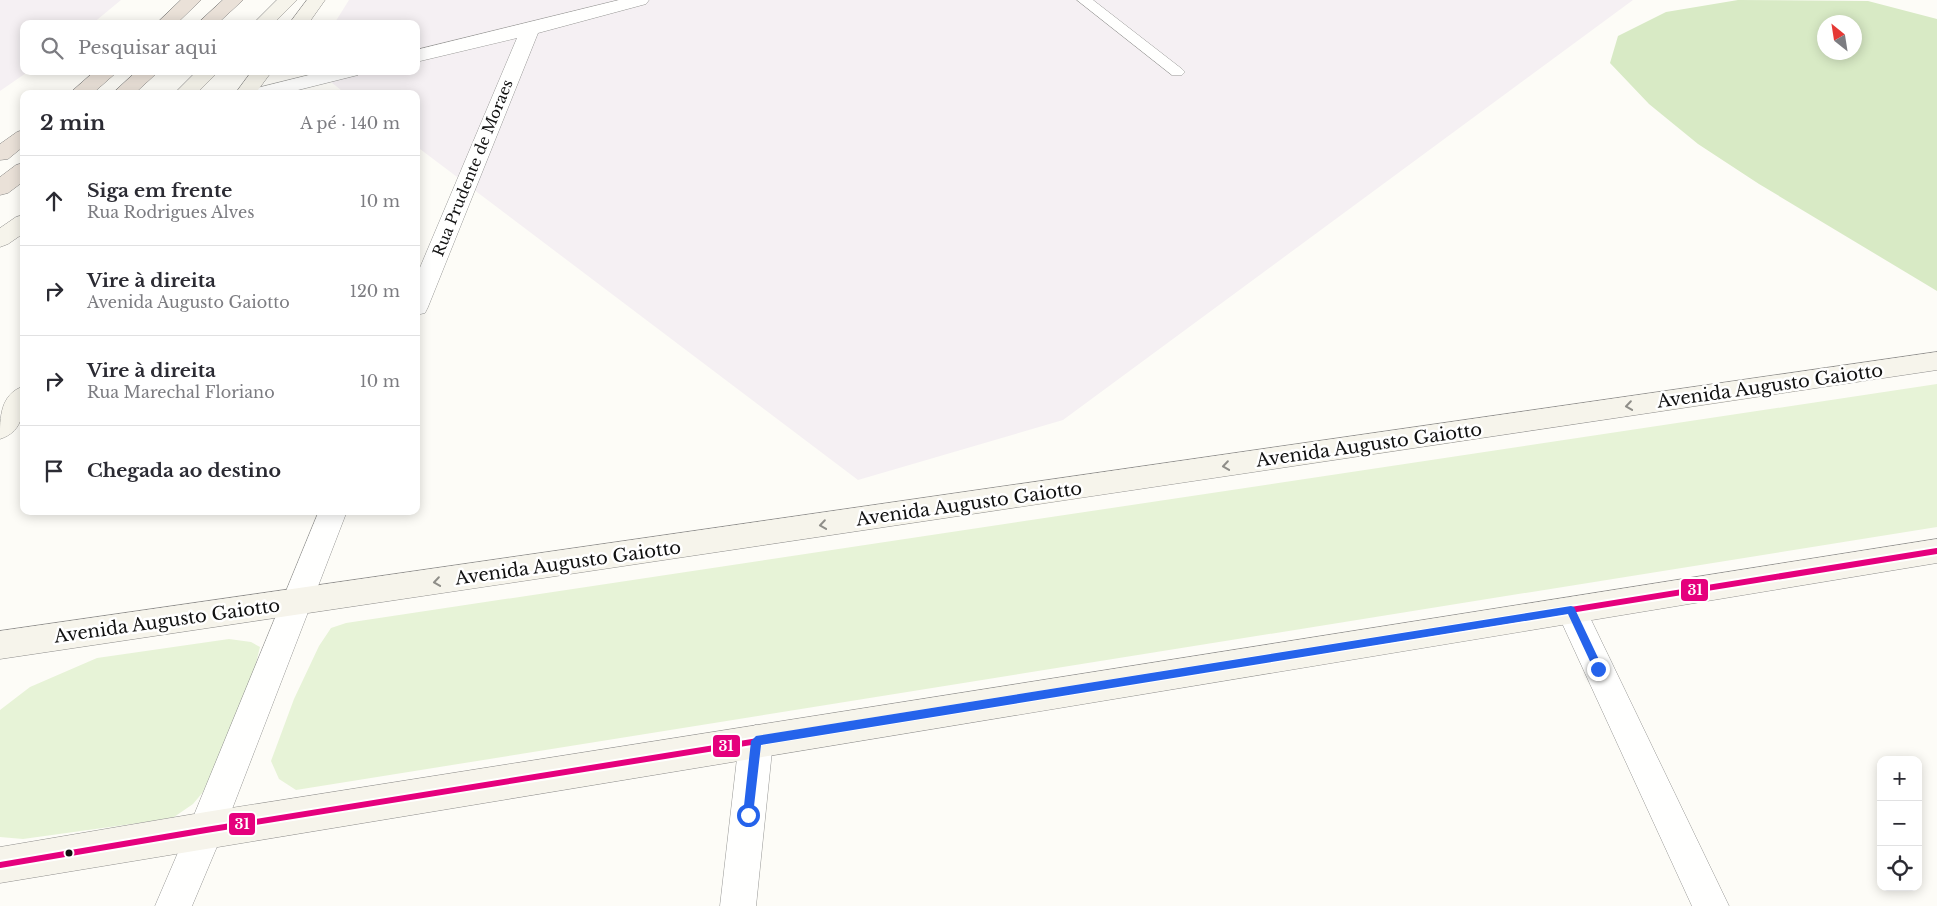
<!DOCTYPE html>
<html lang="pt">
<head>
<meta charset="utf-8">
<style>
	:root { --surface:#fff; --page:#f2f2f3; --text:#2b2b33; --muted:#7c7c81; --line:#e1e1e2 }
	body { margin:0; font-family:"Libre Baskerville",serif; background:var(--page); color:var(--text) }
	.controls { position:absolute; right:15px; bottom:15px; display:grid; overflow:hidden; border-radius:10px; box-shadow:0 2px 12px #0003 }
	.controls button { width:45px; height:45px; display:grid; place-items:center; padding:0; border:0; border-bottom:1px solid var(--line); background:var(--surface); color:var(--text); font:25px sans-serif }
	.compass { position:absolute; left:1817px; top:15px; width:45px; height:45px; border-radius:50%; background:var(--surface); box-shadow:0 2px 12px #0003; rotate:330deg }
	.stop { position:absolute; width:15px; height:15px; margin:-11px; border:4px solid #2563eb; border-radius:50%; background:#fff }
	.stop.end { background:#2563eb; border-color:#fff; box-shadow:0 1px 5px #0008 }
	.list { margin:0; padding:0; list-style:none }
	h2 { display:flex; justify-content:space-between; align-items:center; height:65px; margin:0; padding:0 20px; font-size:21px }
	h2 small { font-size:16px; font-weight:400; color:var(--muted) }
	.list li { display:grid; grid-template-columns:32px 1fr auto; gap:15px; align-items:center; box-sizing:border-box; height:90px; padding:0 20px; border-top:1px solid var(--line) }
	.list b { display:block; font-size:19px; white-space:nowrap }
	.list p { margin:0; font-size:16px; white-space:nowrap; color:var(--muted) }
	.list em { font-size:16px; font-style:normal; color:var(--muted) }
	.icon { flex:none; width:28px; height:28px; fill:none; stroke:currentColor; stroke-width:2; stroke-linecap:round; stroke-linejoin:round }
	.map { position:relative; flex:none; width:1937px; height:906px; overflow:hidden }
	.search { position:absolute; background:var(--surface); box-shadow:0 2px 12px #0003; left:20px; top:20px; width:400px; height:55px; display:flex; align-items:center; gap:12px; box-sizing:border-box; padding:0 18px; border-radius:10px; color:var(--muted); font-size:19px }
	.panel { position:absolute; background:var(--surface); box-shadow:0 2px 12px #0003; left:20px; top:90px; width:400px; height:425px; border-radius:10px }
	.map>svg:first-child { display:block }
	.industrial { fill:#f5f0f3 }
	.green { fill:#e7f3d7 }
	.forest { fill:#d8eac5; fill-rule:evenodd }
	.lines { fill:none; stroke-linecap:round; stroke-linejoin:round }
	.lane-casing { stroke:#979795; stroke-width:1 }
	.street-casing { stroke:#979795; stroke-width:1 }
	.secondary-casing { stroke:#8e8d8b; stroke-width:1 }
	.highway-casing { stroke:#858482; stroke-width:1 }
	.lane { fill:#fffffe; fill-rule:evenodd }
	.street { fill:#fffffe; fill-rule:evenodd }
	.secondary { fill:#f6f4eb; fill-rule:evenodd }
	.highway { fill:#eae1d8; fill-rule:evenodd }
	.bus-1-casing { stroke:#fff; stroke-width:10 }
	.bus-1 { stroke:#e5007d; stroke-width:6 }
	.oneway { stroke:#8f8e89 }
	.route { fill:#2563eb }
	.bus-dot { fill:#111; stroke:#fff; stroke-width:2 }
	.labels { text-anchor:middle; stroke-width:5; stroke-linejoin:round; paint-order:stroke }
	.far-street-label { font-size:15px; fill:#111; stroke:#fff }
	.street-label { font-size:18px; fill:#111; stroke:#fff }
	.line-badge { stroke:#fff; stroke-width:2 }
	.badge-label { font-size:14px; text-anchor:middle; font-weight:bold; fill:#fff }
</style>
</head>
<body>
<div class="map">
<svg width="1937" height="906" viewBox="0 0 1937 906">
	<rect width="100%" height="100%" fill="#fdfcf7"/>
	<path class="industrial" d="M0 0H121L92 24H24V71H29L0 91Z
		M349 0H1633L1063 420 858 480 416 146V94H346L317 71H416V24H334Z"/>
	<path class="green" d="M1937 384V527L296 790 279 779 271 761 294 699 319 646 331 628 346 623Z
		M229 639 251 642 260 647 252 679 225 744 203 792 193 804 174 817 146 822 23 839 0 837V710L30 687 97 658Z"/>
	<path class="forest" d="M1738 0 1868 1 1937 19V291L1759 184 1698 144 1649 104 1610 63 1618 36 1666 12ZM1824 22H1854V52H1824Z"/>
	<g class="lines">
		<defs>
			<path id="lane" d="M1077 0H1093L1182 69 1185 72 1182 75H1172Z"/>
			<path id="street" d="M619 0H649L646 4 538 33 428 307 425 313 416 315V277L517 38 416 62V50Z
				M325 71H361L358 75 282 94H246L249 90Z
				M319 511H347L224 830 192 906H155L192 820Z
				M1571 597 1582 601 1729 906H1692L1556 610 1560 601Z
				M756 725 768 730 773 741 756 906H720L739 741 744 730Z"/>
			<path id="secondary" d="M277 0H297L273 24H253Z
				M307 0H325L308 24H289Z
				M197 71H219L196 94H174Z
				M252 71H272L255 94H235Z
				M24 215V233L8 244 0 247V228L16 217Z
				M1937 352V370L0 659V631Z
				M24 386C24 408 25 431 0 439 0 417 0 394 24 386Z
				M1937 539V563L0 883V847L206 812Z"/>
			<path id="highway" d="M181 0H201L176 24H156Z
				M223 0H243L217 24H197Z
				M95 71H118L92 94H69Z
				M137 71H159L134 94H112Z
				M24 130V146L8 159 0 160V144L17 132Z
				M24 163V181L8 193 0 195V177L16 165Z"/>
		</defs>
		<use href="#lane" class="lane-casing"/>
		<use href="#street" class="street-casing"/>
		<use href="#secondary" class="secondary-casing"/>
		<use href="#highway" class="highway-casing"/>
		<use href="#lane" class="lane"/>
		<use href="#street" class="street"/>
		<use href="#secondary" class="secondary"/>
		<use href="#highway" class="highway"/>
		<defs>
			<path id="bus-1" d="M0 865 206 830 1937 551"/>
		</defs>
		<use href="#bus-1" class="bus-1-casing"/>
		<use href="#bus-1" class="bus-1"/>
	</g>
	<defs><path id="oneway-chevron" d="M-2-3.5L2.5 0L-2 3.5" fill="none" stroke-width="1.6" stroke-linecap="round" stroke-linejoin="round" transform="scale(1.25)"/></defs>
	<g class="oneway">
		<use href="#oneway-chevron" transform="translate(1629 406) rotate(172)"/>
		<use href="#oneway-chevron" transform="translate(1226 466) rotate(172)"/>
		<use href="#oneway-chevron" transform="translate(823 525) rotate(172)"/>
		<use href="#oneway-chevron" transform="translate(437 582) rotate(172)"/>
	</g>
	<path class="route" d="M1571 606 1574 607 1602 666V672H1595L1568 614 761 745 753 815 751 819 748 820 744 819 743 815 751 741 756 736Z"/>
	<circle class="bus-dot" cx="69" cy="853" r="4.5"/>
	<g class="labels">
		<g class="far-street-label">
			<text transform="translate(473 168) rotate(-68)" y="5">Rua Prudente de Moraes</text>
		</g>
		<g class="street-label">
			<text transform="translate(1770 386) rotate(-8)" y="6">Avenida Augusto Gaiotto</text>
			<text transform="translate(1369 445) rotate(-8)" y="6">Avenida Augusto Gaiotto</text>
			<text transform="translate(969 504) rotate(-8)" y="6">Avenida Augusto Gaiotto</text>
			<text transform="translate(568 563) rotate(-8)" y="6">Avenida Augusto Gaiotto</text>
			<text transform="translate(167 621) rotate(-8)" y="6">Avenida Augusto Gaiotto</text>
		</g>
	</g>
	<g class="line-badge">
		<rect x="1680" y="578" width="29" height="24" rx="5" fill="#e5007d"/>
		<rect x="712" y="734" width="29" height="24" rx="5" fill="#e5007d"/>
		<rect x="228" y="812" width="28" height="24" rx="5" fill="#e5007d"/>
	</g>
	<g class="badge-label">
		<text x="1695" y="595">31</text>
		<text x="726" y="751">31</text>
		<text x="242" y="829">31</text>
	</g>
</svg>
<div class="controls">
<button>+</button>
<button>−</button>
<button><svg class="icon" aria-label="locate" viewBox="0 0 24 24"><circle cx="12" cy="12" r="6"/><path d="M12 2v4M12 18v4M2 12h4M18 12h4"/></svg></button>
</div>
<svg class="compass" viewBox="-18 -18 36 36"><path d="M0-13l5 13h-10z" fill="#e53935"/><path d="M0 13l5-13h-10z" fill="#7c7c81"/></svg>
<div class="stop" style="left:748px;top:815px"></div>
<div class="stop end" style="left:1598px;top:669px"></div>
<div class="search"><svg class="icon" aria-label="search" viewBox="0 0 24 24"><circle cx="10" cy="10" r="6"/><path d="M15 15l6 6"/></svg>Pesquisar aqui</div>
<section class="panel">
<h2>2 min<small>A pé · 140 m</small></h2>
<ul class="list">
<li><svg class="icon" aria-label="ahead" viewBox="0 0 24 24"><path d="M12 20V5M6 11l6-6 6 6"/></svg><div><b>Siga em frente</b><p>Rua Rodrigues Alves</p></div><em>10 m</em></li>
<li><svg class="icon" aria-label="right" viewBox="0 0 24 24"><path d="M7 20v-9h11M14 6l5 5-5 5"/></svg><div><b>Vire à direita</b><p>Avenida Augusto Gaiotto</p></div><em>120 m</em></li>
<li><svg class="icon" aria-label="right" viewBox="0 0 24 24"><path d="M7 20v-9h11M14 6l5 5-5 5"/></svg><div><b>Vire à direita</b><p>Rua Marechal Floriano</p></div><em>10 m</em></li>
<li><svg class="icon" aria-label="arrive" viewBox="0 0 24 24"><path d="M6 21V4h12l-3 4 3 4H6"/></svg><div><b>Chegada ao destino</b></div></li>
</ul>
</section>
</div>
</body>
</html>
